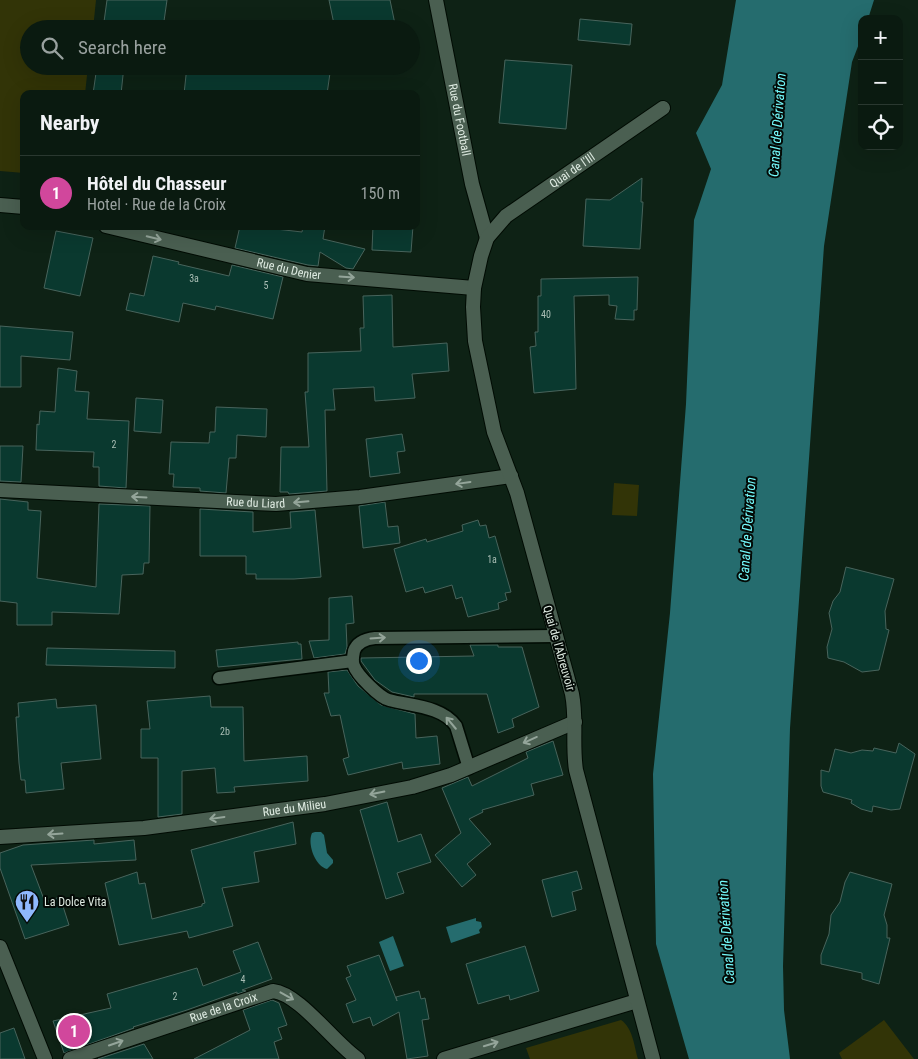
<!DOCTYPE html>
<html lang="en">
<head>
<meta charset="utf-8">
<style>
	:root { --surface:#0a1a10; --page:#18271e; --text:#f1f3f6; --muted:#99a19f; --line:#2a3830; --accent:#7c3aed }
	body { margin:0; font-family:"Roboto Condensed",sans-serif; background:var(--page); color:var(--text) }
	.controls { position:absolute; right:15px; top:15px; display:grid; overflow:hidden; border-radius:10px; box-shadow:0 5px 20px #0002 }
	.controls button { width:45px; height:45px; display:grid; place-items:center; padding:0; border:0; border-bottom:1px solid var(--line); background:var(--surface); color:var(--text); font:25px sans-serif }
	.you { position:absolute; left:418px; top:660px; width:18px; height:18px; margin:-12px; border:4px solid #fff; border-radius:50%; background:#1a73e8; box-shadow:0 0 0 8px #1a73e833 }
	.badge { display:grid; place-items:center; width:32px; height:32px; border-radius:50%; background:var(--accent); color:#fff; font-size:16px; font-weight:700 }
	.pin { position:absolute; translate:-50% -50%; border:2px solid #fff; box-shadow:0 1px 5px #0006 }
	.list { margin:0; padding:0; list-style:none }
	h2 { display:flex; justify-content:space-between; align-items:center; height:65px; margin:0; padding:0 20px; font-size:21px }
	h2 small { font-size:16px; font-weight:400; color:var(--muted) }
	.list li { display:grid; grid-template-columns:32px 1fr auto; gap:15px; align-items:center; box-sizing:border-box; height:75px; padding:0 20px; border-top:1px solid var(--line) }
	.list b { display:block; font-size:19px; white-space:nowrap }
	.list p { margin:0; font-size:16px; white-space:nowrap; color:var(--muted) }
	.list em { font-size:16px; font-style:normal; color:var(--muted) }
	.icon { flex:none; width:28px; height:28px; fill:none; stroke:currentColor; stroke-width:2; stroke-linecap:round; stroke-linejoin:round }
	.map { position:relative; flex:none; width:918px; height:1059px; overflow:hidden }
	.search { position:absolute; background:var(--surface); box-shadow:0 5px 20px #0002; left:20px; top:20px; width:400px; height:55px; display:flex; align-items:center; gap:12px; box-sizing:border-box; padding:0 18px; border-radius:28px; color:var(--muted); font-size:19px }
	.panel { position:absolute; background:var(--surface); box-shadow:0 5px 20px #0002; left:20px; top:90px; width:400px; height:140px; border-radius:10px }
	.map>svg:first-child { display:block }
	.green { fill:#323407 }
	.water { fill:#256c6e }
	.building { fill:#0a392f; stroke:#48645c }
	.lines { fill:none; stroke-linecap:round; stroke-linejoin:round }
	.service-casing { stroke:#000b03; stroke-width:15 }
	.minor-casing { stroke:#000b03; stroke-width:16 }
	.secondary-casing { stroke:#000b03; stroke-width:16 }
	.service { stroke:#4a5f51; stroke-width:12 }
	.minor { stroke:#4a5f51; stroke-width:14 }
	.secondary { stroke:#4a5f51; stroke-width:14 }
	.oneway { stroke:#94a59a }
	.labels { text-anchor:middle; stroke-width:4; stroke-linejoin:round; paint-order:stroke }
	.number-label { font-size:10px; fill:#aabeb5 }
	.street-label { font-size:12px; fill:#dfebe2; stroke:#030905 }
	.poi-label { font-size:12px; fill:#dfebe2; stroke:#030905; text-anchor:start }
	.water-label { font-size:14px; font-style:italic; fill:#74f9fb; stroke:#030905 }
</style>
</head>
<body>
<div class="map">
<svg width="918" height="1059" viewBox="0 0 918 1059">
	<rect width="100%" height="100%" fill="#0e2215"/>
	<path class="green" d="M0 0H96L93 29H29V66H88L85 94H24V173L0 171Z
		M614 483 639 485 637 516 612 515Z
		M621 1020C633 1028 634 1046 638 1059H530L526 1048Z
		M884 1020 914 1059H842L839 1053Z"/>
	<path class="water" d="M736 0H874L868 19H862V36L852 62 824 246 790 728 783 966 784 1010 790 1059H689L656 944 653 774 670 613 686 404 694 220 711 169 696 133 722 85Z
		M315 832H321L324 835 327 853 333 860V863L327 869C315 866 307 844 312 833Z
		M476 918V921L481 922 482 927 479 930 480 933 451 943 446 927Z
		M393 936 404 966 390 971 379 942Z"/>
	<path class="building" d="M107 0H167L163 28 129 24 128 29H103Z
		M329 0H390L396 29H335Z
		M580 19 632 24 630 45 578 40Z
		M505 60 572 65 566 129 499 123Z
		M97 66H124L121 94H93Z
		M187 66H331L327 94H184Z
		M642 178 641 202H643L640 249 583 246 586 199 610 200Z
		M240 226H267V228L302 232 303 226H325L323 239 365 249 353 269 346 268 320 252 318 266 308 265 235 248Z
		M373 226H413L411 252 372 250Z
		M56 231 93 238 80 296 44 288Z
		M153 256 179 262 178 264 229 276 232 265 283 277 273 319 216 306 215 310 183 303 179 322 126 310 130 293 144 296Z
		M638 277 637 310H634V320L615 319 617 306 609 305V295L574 296 576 389 534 393 530 347 536 346 535 332H538V296H541V279Z
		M392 295 393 347 447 343 449 371 412 374 415 398 375 401 374 387 333 389 335 410H325L327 491 289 494 288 492H280L281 447H309L305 392H308V353L361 351 360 328H364L363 296Z
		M0 326 73 332 70 360 21 356V387H0Z
		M58 368 77 371 75 391 89 392 87 419 129 421 126 488 99 486V467H93L94 452 36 450 37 424 39 425 40 411 55 412Z
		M136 398 163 400 161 433 134 431Z
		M216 407 267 409 266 437 237 435 236 458H229L226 493 200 491V488L173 487 174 474H169L171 442 209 443 210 432H215Z
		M402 434 405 451 397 452 400 473 370 477 366 439Z
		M0 446H23L21 482 0 481Z
		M0 499 28 502V510L41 511 37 578 96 587 99 504 150 506 149 563H144L143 574 122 575 119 614 52 612V625H17V603L0 601Z
		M385 502 388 527 398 526 400 543 363 548 359 506Z
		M200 509 253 512V532L291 528 290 512 315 510 321 577 294 579H256V574H246V556H200Z
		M478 520 480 526 486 525 489 538 495 536 511 592 505 593 507 600 498 603 499 609 468 617 462 597 456 599 452 585 425 593 423 587 406 592 394 549 426 539 427 542 463 531 462 525Z
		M846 567 894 579 885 611 886 629 889 630 879 670 862 672 844 662 828 658 827 647 832 629 829 613 833 601 840 592Z
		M352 596 354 623 346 624 347 647 345 654 314 658 309 641 329 640V598Z
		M298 642V644H301L302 659 218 667 216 650Z
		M470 645H498V647H522L539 707 512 719 514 727 498 733 487 694H414V697L392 692 375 680 361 661V658L474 656Z
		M47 648 175 651V668L46 665Z
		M347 670 358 686 381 705 415 714 416 738 437 736 440 764 403 769 402 762 348 775 343 759 349 757 340 715 331 716 324 693H329L328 672Z
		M210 696 211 707H243L244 761 307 756 308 781 234 787 235 792 217 793 215 768 182 771V814L158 817V758H141V729H150L147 701Z
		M56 699 57 708 96 705 101 759 61 763 64 789 26 793 25 780H21L19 763 16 717H19L18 703Z
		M553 741 563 775 531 784 534 795 482 810 483 812 469 819 491 844 467 864 476 875 462 887 435 855 461 833 442 788 468 777 472 786 528 758 526 752Z
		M899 743 915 754 900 809 891 810 873 806 872 812 861 809 851 803 852 800 823 792 821 786V770L829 772 835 749 851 753 862 750 873 751 874 748 896 753Z
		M387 802 398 842 421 834 431 862 397 873 404 893 386 899 360 810Z
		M293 822 296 844 254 852 259 882 222 888 233 926 189 938 187 931 119 945 105 883 137 872 139 884 145 883 152 919 202 906V904L205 903 191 850Z
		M94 840V844L134 840 136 860 31 865 45 902 60 897 69 925 25 939 0 868V853L23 845Z
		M577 871 582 889 572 892 576 910 552 917 542 880Z
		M850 872 892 884 884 915 887 925V938H890L879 984 862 979V973L821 964V955L829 934 831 915 840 902 845 882Z
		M258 942 272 979 242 990 246 991 237 994V992L187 1010 133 1027 134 1028 64 1053 53 1021 111 1008 107 994 197 968 203 986 241 972 233 951Z
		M525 946 539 991 510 1000 509 995 478 1004 466 964Z
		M379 955 397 1001 396 997 419 991 421 999 425 998 429 1019 422 1020 428 1056 407 1059 399 1012 373 1026 370 1017 353 1023 346 1004 356 1000 346 978 351 976 347 966Z
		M272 1000 279 1003 287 1025 278 1028 282 1039 274 1042 279 1059H194L250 1030 243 1010Z
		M14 1028 25 1059H0V1033Z
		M144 1044 153 1059H98Z"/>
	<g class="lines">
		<defs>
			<path id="service" d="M219 678 353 661
				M469 768 456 726C442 706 411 706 389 700 380 698 357 675 354 666 352 662 353 656 354 651 357 642 366 639 375 638L555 636"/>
			<g id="minor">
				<path id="s1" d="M436 0 472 184 487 238"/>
				<path d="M0 205 24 207"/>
				<path id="s2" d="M106 226 307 274 474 288"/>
				<path id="s3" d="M0 490 276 504 360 497 511 476"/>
				<path id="s4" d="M0 837 144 828 325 804 412 787 451 775 575 722"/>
				<path id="s5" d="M70 1059 273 991C300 994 334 1043 358 1059"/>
				<path d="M444 1059 637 1001"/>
				<path id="s6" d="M653 1059 576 770C572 744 577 719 572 694L517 493 494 432 475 341 473 307 474 288 481 256 487 238 506 216 663 108"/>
			</g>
			<path id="secondary" d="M0 947 45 1059"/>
		</defs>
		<use href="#service" class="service-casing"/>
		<use href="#minor" class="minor-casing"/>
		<use href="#secondary" class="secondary-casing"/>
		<use href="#service" class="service"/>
		<use href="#minor" class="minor"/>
		<use href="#secondary" class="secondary"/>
	</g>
	<defs><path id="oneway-shaft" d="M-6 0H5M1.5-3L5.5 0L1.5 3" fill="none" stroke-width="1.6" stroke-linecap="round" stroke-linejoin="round" transform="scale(1.25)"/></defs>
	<g class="oneway">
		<use href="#oneway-shaft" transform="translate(154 238) rotate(13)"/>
		<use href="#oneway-shaft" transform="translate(347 277) rotate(4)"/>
		<use href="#oneway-shaft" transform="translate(463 483) rotate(172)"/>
		<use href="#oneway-shaft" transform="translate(139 497) rotate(-177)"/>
		<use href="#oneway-shaft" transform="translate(301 502) rotate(175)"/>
		<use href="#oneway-shaft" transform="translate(378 638) rotate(-4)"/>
		<use href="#oneway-shaft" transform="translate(451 723) rotate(-130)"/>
		<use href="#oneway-shaft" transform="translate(530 740) rotate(156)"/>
		<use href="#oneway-shaft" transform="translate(377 793) rotate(169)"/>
		<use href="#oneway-shaft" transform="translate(217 818) rotate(172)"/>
		<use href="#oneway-shaft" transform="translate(55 834) rotate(176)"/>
		<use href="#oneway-shaft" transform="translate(287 996) rotate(29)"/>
		<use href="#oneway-shaft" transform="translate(116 1043) rotate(-19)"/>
		<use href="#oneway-shaft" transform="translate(491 1044) rotate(-17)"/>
	</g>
	<defs>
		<symbol id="restaurant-pin" viewBox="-11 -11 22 30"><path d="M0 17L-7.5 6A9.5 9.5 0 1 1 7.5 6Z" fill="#8fb8fd" stroke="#030905"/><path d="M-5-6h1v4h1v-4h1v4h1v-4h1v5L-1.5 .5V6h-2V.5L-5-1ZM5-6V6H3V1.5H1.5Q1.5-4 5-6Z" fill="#111"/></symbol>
	</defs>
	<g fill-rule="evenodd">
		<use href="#restaurant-pin" x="13" y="888" width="28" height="38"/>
	</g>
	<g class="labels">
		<g class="number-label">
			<text x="194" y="282">3a</text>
			<text x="266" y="289">5</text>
			<text x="546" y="318">40</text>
			<text x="114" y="448">2</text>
			<text x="492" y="563">1a</text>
			<text x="225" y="735">2b</text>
			<text x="243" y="983">4</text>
			<text x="175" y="1000">2</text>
		</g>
		<g class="street-label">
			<text dy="4" stroke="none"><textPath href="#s1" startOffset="122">Rue du Football</textPath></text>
			<text dy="4" stroke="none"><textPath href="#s6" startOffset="956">Quai de l'Ill</textPath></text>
			<text dy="4" stroke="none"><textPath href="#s2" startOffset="188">Rue du Denier</textPath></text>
			<text dy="4" stroke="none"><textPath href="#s3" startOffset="256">Rue du Liard</textPath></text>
			<text transform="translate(559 648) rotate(74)" y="4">Quai de l'Abreuvoir</text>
			<text dy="4" stroke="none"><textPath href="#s4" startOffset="296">Rue du Milieu</textPath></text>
			<text dy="4" stroke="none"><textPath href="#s5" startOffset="162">Rue de la Croix</textPath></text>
		</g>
		<g class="poi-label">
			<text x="44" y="906">La Dolce Vita</text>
		</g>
		<g class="water-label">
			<text transform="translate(777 125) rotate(-86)" y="5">Canal de Dérivation</text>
			<text transform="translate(747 529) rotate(-86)" y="5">Canal de Dérivation</text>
			<text transform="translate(726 932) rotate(-94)" y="5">Canal de Dérivation</text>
		</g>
	</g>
</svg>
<div class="controls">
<button>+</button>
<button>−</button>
<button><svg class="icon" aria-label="locate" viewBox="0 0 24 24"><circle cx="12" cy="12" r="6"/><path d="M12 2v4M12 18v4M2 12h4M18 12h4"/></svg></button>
</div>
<div class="you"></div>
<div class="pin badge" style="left:74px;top:1031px;background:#d1479c">1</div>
<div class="search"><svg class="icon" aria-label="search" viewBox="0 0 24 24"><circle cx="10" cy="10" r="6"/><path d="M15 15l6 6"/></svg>Search here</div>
<section class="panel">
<h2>Nearby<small></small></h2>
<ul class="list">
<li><span class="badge" style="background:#d1479c">1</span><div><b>Hôtel du Chasseur</b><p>Hotel · Rue de la Croix</p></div><em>150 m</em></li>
</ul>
</section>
</div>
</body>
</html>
